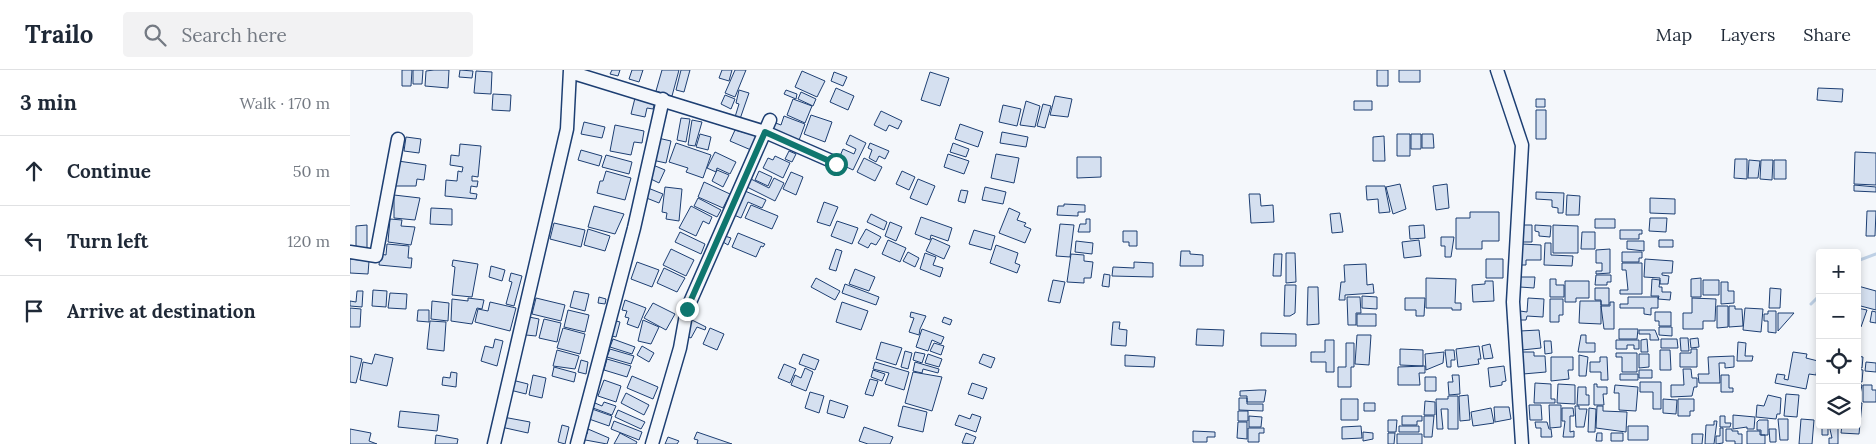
<!DOCTYPE html>
<html lang="en">
<head>
<meta charset="utf-8">
<style>
	:root { --surface:#fff; --page:#f2f2f3; --text:#1f2937; --muted:#747a83; --line:#e0e1e3 }
	body { margin:0; font-family:Lora,serif; background:var(--page); color:var(--text) }
	.controls { position:absolute; right:15px; bottom:15px; display:grid; overflow:hidden; border-radius:5px; box-shadow:0 2px 8px #0003 }
	.controls button { width:45px; height:45px; display:grid; place-items:center; padding:0; border:0; border-bottom:1px solid var(--line); background:var(--surface); color:var(--text); font:25px sans-serif }
	.stop { position:absolute; width:15px; height:15px; margin:-11px; border:4px solid #0f766e; border-radius:50%; background:#fff }
	.stop.end { background:#0f766e; border-color:#fff; box-shadow:0 1px 5px #0008 }
	.list { margin:0; padding:0; list-style:none }
	h2 { display:flex; justify-content:space-between; align-items:center; height:65px; margin:0; padding:0 20px; font-size:21px }
	h2 small { font-size:16px; font-weight:400; color:var(--muted) }
	.list li { display:grid; grid-template-columns:32px 1fr auto; gap:15px; align-items:center; box-sizing:border-box; height:70px; padding:0 20px; border-top:1px solid var(--line) }
	.list b { display:block; font-size:19px; white-space:nowrap }
	.list em { font-size:16px; font-style:normal; color:var(--muted) }
	.icon { flex:none; width:28px; height:28px; fill:none; stroke:currentColor; stroke-width:2; stroke-linecap:round; stroke-linejoin:round }
	.map { position:relative; flex:none; width:1526px; height:374px; overflow:hidden }
	header { display:flex; align-items:center; gap:30px; box-sizing:border-box; height:70px; padding:0 25px; background:var(--surface); border-bottom:1px solid var(--line) }
	header strong { font-size:24px }
	nav { display:flex; gap:28px; margin-inline-start:auto; font-size:18px }
	.search { width:350px; height:45px; background:var(--page); display:flex; align-items:center; gap:12px; box-sizing:border-box; padding:0 18px; border-radius:5px; color:var(--muted); font-size:19px }
	main { display:flex }
	aside { flex:1; background:var(--surface) }
	.map>svg:first-child { display:block }
	.lines { fill:none; stroke-linecap:round; stroke-linejoin:round }
	.stream { stroke:#bed0e5; stroke-width:3 }
	.building { fill:#d5e0f0; stroke:#1d3f73 }
	.minor-casing { stroke:#1d3f73; stroke-width:15 }
	.minor { stroke:#f4f7fb; stroke-width:12 }
	.route { stroke:#0f766e; stroke-width:6 }
</style>
</head>
<body>
<header>
<strong>Trailo</strong>
<div class="search"><svg class="icon" aria-label="search" viewBox="0 0 24 24"><circle cx="10" cy="10" r="6"/><path d="M15 15l6 6"/></svg>Search here</div>
<nav><a>Map</a><a>Layers</a><a>Share</a></nav>
</header>
<main>
<aside>
<h2>3 min<small>Walk · 170 m</small></h2>
<ul class="list">
<li><svg class="icon" aria-label="ahead" viewBox="0 0 24 24"><path d="M12 20V5M6 11l6-6 6 6"/></svg><div><b>Continue</b></div><em>50 m</em></li>
<li><svg class="icon" aria-label="left" viewBox="0 0 24 24"><path d="M17 20v-9H6M10 6l-5 5 5 5"/></svg><div><b>Turn left</b></div><em>120 m</em></li>
<li><svg class="icon" aria-label="arrive" viewBox="0 0 24 24"><path d="M6 21V4h12l-3 4 3 4H6"/></svg><div><b>Arrive at destination</b></div></li>
</ul>
</aside>
<div class="map">
<svg width="1526" height="374" viewBox="0 0 1526 374">
	<rect width="100%" height="100%" fill="#f4f7fb"/>
	<g class="lines">
		<path class="stream" d="M1507 191 1526 184
			M1461 234 1470 225"/>
	</g>
	<path class="building" d="M52 0H62L61 16H52Z
		M63 0H73L72 14H63Z
		M84 0H99L98 18 75 16 76 1Z
		M110 0 123 1 122 8 109 7Z
		M262 0H270L268 6 260 4Z
		M282 0H293L289 12 279 9Z
		M312 0H329L322 26 306 21Z
		M331 0H340L334 22 326 20Z
		M372 0H382L379 11 369 8Z
		M385 0H396L385 27 375 23Z
		M1027 0H1038V16H1027Z
		M1049 0H1070V12H1049Z
		M126 1 142 2 141 24 124 23Z
		M452 1 475 11 467 27 445 17Z
		M484 2 497 7 493 16 481 11Z
		M580 2 599 8 590 36 571 30Z
		M486 18 504 26 498 40 480 32Z
		M1468 18 1493 19 1492 32 1467 30Z
		M389 20 399 23 390 49 385 47 389 34 386 33Z
		M436 20 447 24 446 29 434 24Z
		M451 22 466 29 463 36 448 29Z
		M143 24 161 25 160 41 142 40Z
		M286 24 306 29 303 39 297 38 295 47 281 44Z
		M375 25 385 29 381 39 371 34Z
		M705 26 722 29 718 47 700 45Z
		M443 29 462 36 455 53 437 45Z
		M1186 29H1195V37H1186Z
		M676 31 690 36 685 57 670 55Z
		M1004 31H1022V40H1004Z
		M693 34 701 36 695 58 687 56Z
		M653 35 671 39 667 56 649 52Z
		M1186 40H1196V69H1186Z
		M531 41 552 51 548 59 539 55 536 61 524 55Z
		M461 45 482 52 475 72 454 64Z
		M434 46 455 54 448 73 419 61 423 52 431 55Z
		M331 48 340 49 336 72 327 70Z
		M342 50 352 52 345 76 338 75Z
		M234 52 255 57 252 68 231 64Z
		M610 54 633 62 628 77 605 69Z
		M265 55 294 61 292 73 284 72 281 85 260 81Z
		M385 60 407 66 401 80 380 71Z
		M652 62 678 67 676 77 650 73Z
		M350 64 361 67 358 80 346 77Z
		M1047 64H1060V86H1047Z
		M1061 64H1071V79H1061Z
		M1072 64H1083L1084 78H1072Z
		M500 65 516 73 503 100 490 94 494 87 490 86 493 79 504 84 506 79 496 74Z
		M1034 66 1035 91H1023V67Z
		M56 67 71 69 69 83 54 81Z
		M308 68 321 71 316 93 302 90Z
		M326 73 361 85 353 108 336 102 338 98 319 92Z
		M520 73 539 81 535 89 529 86 526 92 519 88 522 80 518 78Z
		M603 73 619 79 616 87 600 82Z
		M110 74 131 76 128 107 122 106V111H128L127 117 121 116 120 123 127 124 126 129 95 126 96 110 107 111 108 101 112 102 113 97 100 95 101 85 109 86Z
		M231 80 252 86 249 96 228 90Z
		M439 81 446 84 442 92 435 89Z
		M365 82 386 92 380 104 367 98 366 102 357 98Z
		M1505 82 1526 83V115L1504 114Z
		M598 84 619 91 614 104 594 97Z
		M646 84 669 88 664 113 641 108Z
		M256 85 282 92 279 104 252 97Z
		M425 86 440 93 433 108 413 98 418 88 423 90Z
		M727 87H751V107L727 108Z
		M514 88 532 97 525 111 507 102Z
		M1385 89H1397V109L1384 108Z
		M1399 90 1410 91 1408 108H1398Z
		M1411 90H1423L1422 110 1410 109Z
		M1424 90H1436V109H1424Z
		M48 91 76 95 74 110 67 109 66 116H45Z
		M303 95 315 100 309 113 297 107Z
		M367 100 379 105 373 117 362 111Z
		M256 101 281 108 275 130 247 123 250 111H253Z
		M409 101 422 107 418 116 405 110Z
		M552 101 565 107 559 120 546 114Z
		M441 102 453 107 446 125 433 119Z
		M424 108 434 113 425 131 397 117 401 109 419 118Z
		M568 109 585 116 577 135 560 128Z
		M354 112 380 124 373 138 348 127Z
		M1050 114 1056 139 1043 144 1036 117Z
		M1097 114 1099 138 1086 140 1083 116Z
		M1504 115 1526 117V122L1504 121Z
		M1016 116H1035L1040 142 1029 143 1028 129 1017 130Z
		M315 117 332 119 329 151 316 149 317 143 312 142Z
		M635 117 656 122 653 134 632 130Z
		M298 118 313 124 309 133 294 127Z
		M611 120 618 121 615 133 608 131Z
		M395 121 416 130 412 138 398 132 391 148 384 145Z
		M1186 122 1214 123 1213 143H1208V138L1202 137V130L1186 129Z
		M899 124H910L911 136 923 135 924 152 901 153Z
		M44 125 70 128 65 150 44 148Z
		M1217 125 1230 126 1229 145H1216Z
		M348 128 371 140 367 147 344 136Z
		M1300 128 1325 129V144L1300 143Z
		M474 132 488 137 480 156 467 152Z
		M714 134 735 135V142H728V146L707 145 708 136H714Z
		M401 135 428 146 422 159 395 148Z
		M244 136 274 144 265 164 238 157Z
		M341 136 362 147 359 154 353 151 346 166 329 158Z
		M81 138 102 139V155L80 154Z
		M659 138 670 143 667 150 676 153 674 156 681 159 675 173 649 163Z
		M1517 141H1526L1525 166H1516Z
		M1120 142H1149V171H1132V179H1106V148H1120Z
		M990 143 993 162 982 163 980 144Z
		M521 144 537 152 534 160 517 152Z
		M571 147 602 158 598 171 581 165 580 170 565 164Z
		M1300 148H1317L1316 162 1299 161Z
		M40 149 52 150 51 156 65 157 61 175 38 172Z
		M736 149H740V162H728L730 154H736Z
		M1245 149H1265V158H1245Z
		M487 151 508 158 502 174 481 166Z
		M540 152 552 157 546 171 535 166Z
		M204 153 235 160 231 177 200 169Z
		M710 154 724 155 720 187 706 186Z
		M17 155V179H6V156Z
		M1074 155 1075 168 1060 169 1059 156Z
		M1172 155H1182V172H1172Z
		M1185 155 1201 156 1200 167 1189 166V162L1185 161Z
		M1203 155 1228 156V183H1203Z
		M238 159 260 166 255 181 234 175Z
		M516 159 531 167 526 175 521 173 518 178 508 173Z
		M624 160 645 166 641 180 619 174Z
		M1270 160H1292V164H1289V169H1270Z
		M773 161H787V176H779V172H773Z
		M330 162 355 174 351 184 325 172Z
		M1232 162H1245V179H1231Z
		M388 163 415 174 413 177 411 176 406 187 382 177Z
		M375 166 381 168 378 175 373 172Z
		M1091 167H1104L1101 187H1095V176H1091Z
		M582 168 600 176 594 189 576 181Z
		M538 170 556 178 550 192 532 184Z
		M1069 170 1071 186 1054 188 1052 172Z
		M1309 170H1323V177H1309Z
		M726 171 743 173 742 184 725 182Z
		M1277 171H1294V181L1277 179Z
		M1195 173H1201V185L1223 186 1222 196 1194 195Z
		M37 174 59 176 58 188H62L61 198 29 195 30 184 36 185Z
		M1172 174 1191 175V190H1176V195H1171Z
		M646 175 668 183 665 193 670 195 667 203 640 193Z
		M321 179 344 190 336 206 313 195Z
		M486 179 492 181 486 201 479 199Z
		M1260 179V203L1246 204V201H1252V193H1246V180Z
		M831 181H840V184L853 185V196H830Z
		M558 182 569 188 565 197 553 191Z
		M1272 182H1292V188H1289V192H1272Z
		M575 183 586 187 583 195 593 198 590 207 570 199Z
		M936 183H945L946 212 936 213Z
		M721 184 734 185V191L743 192 741 208H734V213L717 212Z
		M924 184H932L931 206H923Z
		M0 189 19 191 18 204 0 203Z
		M1136 189H1153V208H1136Z
		M1295 189 1323 191 1322 203H1312V205L1319 206 1318 214H1310V208L1294 207Z
		M103 190 128 194 122 227 102 225 105 197 102 196Z
		M287 192 309 200 302 217 281 209Z
		M784 192 803 193V207L762 206 763 197 784 198Z
		M1272 193H1292V224H1270V220H1278L1276 200H1272Z
		M1016 194 1017 215 1023 214 1024 223 995 225V230H989L991 212H995L994 195Z
		M141 196 155 200 152 211 139 207Z
		M314 198 335 208 327 222 307 213Z
		M505 199 525 207 519 221 499 214Z
		M161 203 172 206 164 236 156 234 162 212 159 211Z
		M754 204 760 205 759 217 752 216Z
		M1246 205H1261V212H1257V215H1245Z
		M1170 207H1185L1184 218 1170 217Z
		M466 208 490 221 485 230 461 217Z
		M1076 208 1106 209 1105 233H1111V240H1102V238H1076Z
		M1351 208V227H1341V209Z
		M1200 209H1206V215H1214V227H1200Z
		M1302 209 1310 210 1309 217H1312V222H1321L1320 230 1308 229 1309 226H1301Z
		M703 210 715 212 710 233 698 231Z
		M1353 210H1369V225H1353Z
		M1135 211H1143L1144 231 1123 232 1122 215 1135 214Z
		M1215 211H1239V228H1226V232H1215Z
		M1371 212H1378V221H1384V233L1371 234Z
		M495 214 529 227 526 235 492 223Z
		M935 215H946L945 243 940 246H934Z
		M1508 216 1526 221V240L1507 235Z
		M958 217H968L969 254 957 255Z
		M1245 218H1259V235H1251V230H1245Z
		M1420 218 1431 219 1430 238H1419Z
		M23 220 37 221 36 237 22 236Z
		M7 221H13L12 237 0 236V231L6 232Z
		M224 221 239 224 235 241 220 237Z
		M40 223 57 224 56 239 38 238Z
		M1012 226 1027 227V239L1012 238Z
		M249 227 256 229 255 234 248 233Z
		M997 227H1010L1011 243H1006V255H998Z
		M1278 227H1308V238H1301V245L1294 244V238H1270V234H1278Z
		M118 228 134 230 132 239 127 238 122 254 101 251 102 229 118 231Z
		M186 228 215 235 211 251 182 244Z
		M1055 228H1075L1074 246H1066V240H1055Z
		M1178 228 1194 229 1193 247 1177 246 1176 250H1170V241L1177 242Z
		M1342 228 1366 229 1365 251H1353V259H1333V243H1342Z
		M1200 229H1213V245H1209V252H1200Z
		M275 230 296 238 288 258 277 254 279 248 275 247 277 241 272 240Z
		M82 231 99 233 98 251 81 249Z
		M1230 231H1251V254L1229 253Z
		M140 232 166 238 160 261 125 252 128 239 138 241Z
		M492 232 518 241 511 260 486 252Z
		M1260 232H1264V259H1254L1251 236H1260Z
		M303 233 325 244 316 260 294 248Z
		M1367 236H1378V257L1367 258Z
		M1379 236H1385V239H1392L1393 256 1379 257Z
		M0 238 11 239 10 257H0Z
		M1395 238 1413 239 1411 262 1393 260Z
		M1507 238 1517 240 1511 257H1507Z
		M68 240H79V252L67 251Z
		M218 240 239 245 235 262 214 257Z
		M1418 241H1426V263L1418 262V251H1414V244H1418Z
		M1522 241 1526 242V253L1520 252Z
		M561 242 576 246 570 259 569 265 559 262 564 248 560 247Z
		M1305 242H1321V256H1309V251H1305Z
		M1428 243H1444L1428 261Z
		M1007 244H1026V256H1007Z
		M179 247 189 249 186 266 176 265Z
		M594 247 602 250 600 255 592 252Z
		M194 249 211 253 207 272 189 268Z
		M340 249 356 257 355 260 347 257 341 268 335 265Z
		M262 250 270 252 266 267 258 265Z
		M293 250 309 257 301 274 288 271Z
		M80 251 96 252 94 281 77 279Z
		M763 252H770L769 259 777 260 776 276 761 275Z
		M1309 257H1322V266L1309 265Z
		M213 258 235 264 230 284 207 278Z
		M360 258 374 264 367 280 353 274Z
		M572 259 594 267 591 274 582 270 578 281 566 277Z
		M847 259 874 260 873 276 846 275Z
		M1269 259H1288L1287 269H1269Z
		M1189 260 1191 278 1172 280 1170 261Z
		M1289 260H1305L1309 270H1300V264H1289Z
		M911 263 946 264V276H911Z
		M1007 265H1021L1019 295 1005 294Z
		M1231 265H1236V273H1245V282H1228Z
		M1330 268H1338L1339 281H1331Z
		M1348 268 1349 277 1341 278 1340 269Z
		M145 269 153 271 147 296 131 291 135 276 143 278Z
		M263 269 285 277 282 284 260 277Z
		M1297 269 1298 282H1291V270Z
		M1311 269H1327L1328 278H1311Z
		M975 270H984V302H976V292H961V282H975Z
		M1266 270H1289V279H1284V275H1277V279H1266Z
		M1194 271H1201L1202 283 1195 284Z
		M531 272 552 278 546 295 526 289Z
		M1388 272 1396 273 1395 286H1403L1402 291H1387Z
		M584 273 594 276 591 285 580 281Z
		M996 273H1004V297H1001V317H988V297H996Z
		M1140 274 1143 288 1134 289 1132 276Z
		M292 276 304 283 299 292 287 285Z
		M1129 276 1131 289H1128L1129 294 1108 297 1106 279Z
		M260 279 284 286 281 294 257 287Z
		M1050 279 1073 280V296L1050 295Z
		M1341 279H1347V297H1330V283H1341Z
		M207 280 229 286 225 299 203 296Z
		M1095 280H1104L1105 290H1101V297H1097Z
		M1310 280H1320L1321 300H1310Z
		M555 281 562 283 558 299 551 297Z
		M565 282 575 284 572 293 563 290Z
		M1094 282 1093 293 1076 300 1075 284Z
		M1172 282H1184V286H1195L1196 302 1173 304Z
		M1443 282 1457 284 1456 288 1468 291 1466 305 1459 304 1456 319 1425 313 1427 304 1435 305 1434 309 1438 310Z
		M1266 283H1287V302H1272V287H1266Z
		M25 284 43 288 37 316 10 310 13 292 22 294Z
		M453 284 469 290 465 300 449 294Z
		M578 284 592 289 589 297 575 293Z
		M633 284 645 288 641 298 629 293Z
		M1289 284H1299V297L1289 298Z
		M775 285 805 287 804 297 775 296Z
		M1229 285 1238 287 1236 306H1229Z
		M0 286 12 289 6 313 0 312Z
		M1384 286V297L1375 298V293H1369L1370 313H1349L1348 304H1359L1358 287Z
		M1507 286 1513 287 1512 298H1507Z
		M1201 287H1223V300H1218L1219 309 1201 311Z
		M1250 287H1257L1258 310H1251V302H1240V292H1250Z
		M257 289 281 296 277 307 254 300Z
		M231 290 238 292 236 304 228 302Z
		M525 292 559 302 554 320 535 314 539 303 523 299Z
		M565 292 589 299 588 303 573 299 572 303 563 301Z
		M1516 292 1526 293V302L1515 301Z
		M434 294 446 299 440 313 428 308Z
		M1075 296V303H1069L1070 315H1048V297Z
		M1154 296 1156 311 1152 312V315L1140 317 1138 298Z
		M204 297 226 303 224 312 202 306Z
		M455 298 463 302 456 321 441 315 445 305 451 308Z
		M1333 299H1341L1342 308H1347V317H1344L1342 326 1321 327V315H1334Z
		M1507 299 1513 300 1512 312 1507 311Z
		M523 300 535 304 532 311 521 307Z
		M1289 300H1302V308H1289Z
		M101 302 107 303 106 317 92 315 93 307 100 308Z
		M563 302 592 307 582 341 555 333Z
		M1270 304H1288V310H1270Z
		M183 305 196 308 192 328 179 325Z
		M1102 305H1109L1110 324 1099 325 1098 312H1103Z
		M1371 305H1379V318H1383V322H1371Z
		M282 306 308 317 303 329 277 318Z
		M1075 307H1086V321H1075Z
		M520 309 528 311 523 326 515 324Z
		M162 310 178 314 176 324 160 320Z
		M254 310 271 316 266 332 248 326Z
		M1290 312H1311V339H1303V322H1290Z
		M622 313 637 318 633 329 618 324Z
		M1185 313 1201 314V329H1205V333H1184Z
		M1208 314 1225 315V334L1207 333Z
		M1244 314H1247V317H1257V324H1253L1254 335H1244Z
		M1507 314 1512 315 1509 329 1507 328Z
		M1265 315 1288 317 1286 341 1269 340V323H1264Z
		M1513 315H1522V320H1526V332H1513Z
		M1228 317H1236V325H1239V335H1227Z
		M909 320H916L914 332H897V326H890V321Z
		M460 322 474 326 469 343 455 338Z
		M276 323 299 335 294 345 271 333Z
		M1436 324 1449 325 1447 347 1434 346Z
		M1118 325 1120 350 1110 351 1109 326Z
		M1418 325 1431 328 1430 344H1427L1426 349 1406 347 1407 335 1414 336Z
		M1098 326H1108V359H1098V339H1091L1093 359H1087L1086 329H1098Z
		M889 328H897V334H913V341L889 340Z
		M991 329H1008V350H991Z
		M1313 329 1327 330 1326 344 1313 343Z
		M1328 329H1344V341H1340V346H1328Z
		M480 330 498 336 494 348 477 343Z
		M1075 331 1085 332V345H1074Z
		M254 332 266 336 262 345 243 338 245 333 252 336Z
		M1014 333H1025V341H1014Z
		M1507 333H1512L1509 364 1491 363 1492 355H1507Z
		M1179 335H1191L1192 350H1180Z
		M1199 335H1211V357L1200 358Z
		M553 336 577 342 573 362 548 356Z
		M1225 336H1229V339H1237L1234 357H1226Z
		M1247 336H1253V341L1277 342 1276 362 1246 358Z
		M1144 337H1159L1161 349 1145 352Z
		M1141 338 1144 353 1123 356 1121 342Z
		M1212 338H1223L1224 346H1220V362L1224 361V367H1213L1215 351H1212Z
		M1239 338 1246 339 1245 362H1238Z
		M242 339 262 346 259 356 239 349Z
		M268 340 295 352 291 359 265 347Z
		M50 341 89 345 87 361 48 357Z
		M888 341H898V351H888Z
		M622 344 631 347 626 362 605 355 609 345 620 349Z
		M1383 345 1405 347 1404 359H1397V357L1383 359Z
		M899 346 912 347 911 357H899Z
		M1052 346H1072V351H1067V355H1052Z
		M1074 346H1084L1082 367H1074Z
		M1370 346H1375V353H1381L1380 357H1370Z
		M153 347 180 352 178 363 151 357Z
		M1428 349H1438V370H1430Z
		M1451 349 1464 350 1462 374H1449Z
		M1038 350H1047L1046 362H1038Z
		M1409 350H1418V365H1411V360H1407V352Z
		M264 351 292 362 289 370 261 359Z
		M1364 351H1367L1364 374H1355L1356 355H1364Z
		M888 352H897V369L887 368Z
		M1185 352H1197L1199 359H1201L1202 367H1191V358H1186Z
		M212 355 219 357 215 374 208 372Z
		M1472 355H1478V365H1472Z
		M1479 355H1488V374H1479V368H1482Z
		M1011 356 1012 368 992 369V357Z
		M1049 356H1069V362H1049Z
		M1278 356H1298V370H1278Z
		M514 357 543 367 540 374H518L509 371Z
		M898 358H914V363H909V372H898Z
		M1370 358H1373V373L1366 374V366H1370Z
		M0 359 21 363 19 371 27 374H0Z
		M238 359 259 368 257 374 230 369 232 363 237 364Z
		M1376 359H1382V361H1388V364H1392V374H1385V371H1376Z
		M1419 359H1426V372H1420Z
		M843 361 865 362V367H857V372H843Z
		M1397 361H1410V365H1415V374H1397Z
		M347 362 382 374H347L348 370 344 369Z
		M1013 362 1023 363V369L1013 371Z
		M270 363 287 372 286 374H264Z
		M616 363 626 367 623 374 612 373Z
		M1038 363H1045L1044 374H1038Z
		M1247 363H1252V371H1246Z
		M1261 363H1273V371H1261Z
		M1047 364H1072V374H1047Z
		M1342 364H1353L1352 374H1342Z
		M86 365 108 369 107 374H85Z
		M318 367 329 371 327 374H315Z"/>
	<g class="lines">
		<defs>
			<path id="minor" d="M1147 0 1172 75 1163 232 1172 374
				M220 2 415 62 486 93
				M0 182 26 186 48 69
				M144 374 217 59 220 0
				M227 374 284 158 313 29
				M302 374 330 278 337 239 420 50"/>
		</defs>
		<use href="#minor" class="minor-casing"/>
		<use href="#minor" class="minor"/>
	</g>
	<g class="lines">
		<path class="route" d="M337 239 415 62 486 94"/>
	</g>
</svg>
<div class="controls">
<button>+</button>
<button>−</button>
<button><svg class="icon" aria-label="locate" viewBox="0 0 24 24"><circle cx="12" cy="12" r="6"/><path d="M12 2v4M12 18v4M2 12h4M18 12h4"/></svg></button>
<button><svg class="icon" aria-label="layers" viewBox="0 0 24 24"><path d="M12 4l9 5-9 5-9-5zM3 14l9 5 9-5"/></svg></button>
</div>
<div class="stop" style="left:486px;top:94px"></div>
<div class="stop end" style="left:337px;top:239px"></div>
</div>
</main>
</body>
</html>
